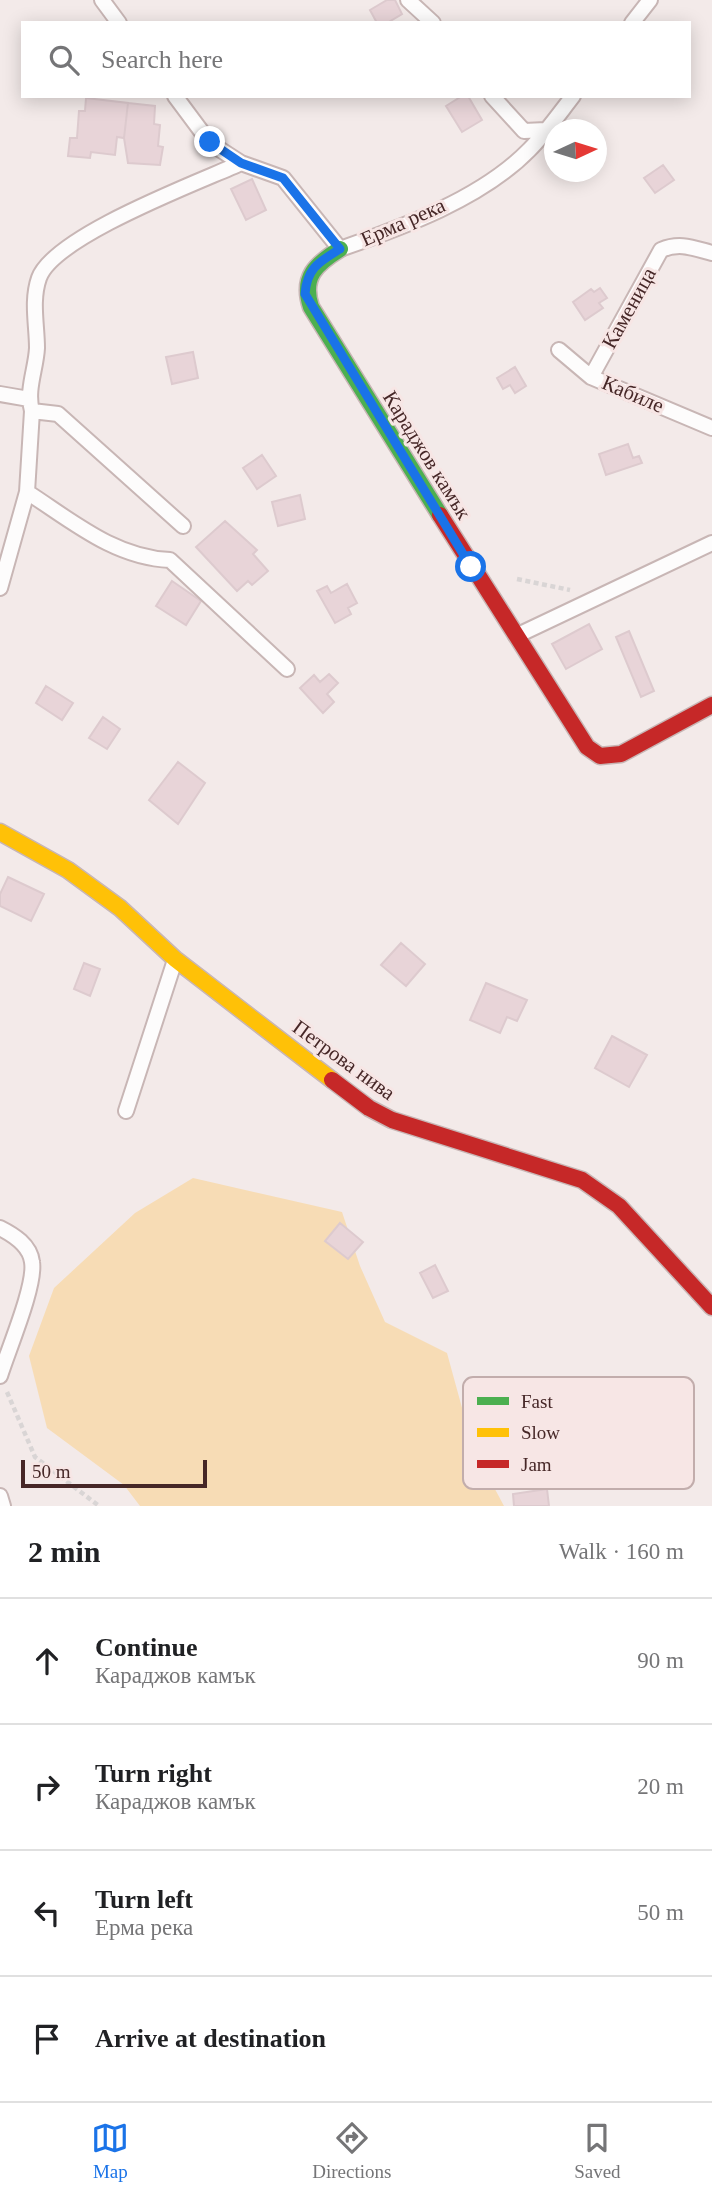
<!DOCTYPE html>
<html lang="en">
<head>
<meta charset="utf-8">
<style>
	:root { --surface:#fff; --page:#f2f2f2; --text:#202124; --muted:#757577; --line:#e0e0e0; --accent:#1a73e8 }
	body { margin:0; font-family:"Times New Roman",serif; background:var(--page); color:var(--text) }
	.compass { position:absolute; left:544px; top:119px; width:63px; height:63px; border-radius:50%; background:var(--surface); box-shadow:0 4px 18px #0003; rotate:86deg }
	.scale { position:absolute; left:21px; bottom:18px; width:186px; box-sizing:border-box; padding-left:7px; border:4px solid #462727; border-top:0; font-size:19px; line-height:24px; white-space:nowrap; color:#462727; -webkit-text-stroke:5px #f7e6e5; paint-order:stroke }
	.stop { position:absolute; width:21px; height:21px; margin:-16px; border:5px solid #1a73e8; border-radius:50%; background:#fff }
	.stop.end { background:#1a73e8; border-color:#fff; box-shadow:0 2px 7px #0008 }
	.list { margin:0; padding:0; list-style:none }
	h2 { display:flex; justify-content:space-between; align-items:center; height:91px; margin:0; padding:0 28px; font-size:30px }
	h2 small { font-size:23px; font-weight:400; color:var(--muted) }
	.list li { display:grid; grid-template-columns:46px 1fr auto; gap:21px; align-items:center; box-sizing:border-box; height:126px; padding:0 28px; border-top:2px solid var(--line) }
	.list b { display:block; font-size:26px; white-space:nowrap }
	.list p { margin:0; font-size:23px; white-space:nowrap; color:var(--muted) }
	.list em { font-size:23px; font-style:normal; color:var(--muted) }
	.icon { flex:none; width:38px; height:38px; fill:none; stroke:currentColor; stroke-width:2; stroke-linecap:round; stroke-linejoin:round }
	.map { position:relative; flex:none; width:712px; height:1506px; overflow:hidden }
	.search { position:absolute; background:var(--surface); box-shadow:0 4px 18px #0003; left:21px; right:21px; top:21px; height:77px; display:flex; align-items:center; gap:18px; box-sizing:border-box; padding:0 24px; border-radius:0px; color:var(--muted); font-size:26px }
	.sheet { height:595px; background:var(--surface) }
	nav { display:flex; justify-content:space-around; align-items:center; box-sizing:border-box; height:98px; border-top:2px solid var(--line); background:var(--surface); font-size:19px; color:var(--muted) }
	nav a { display:grid; justify-items:center; gap:4px }
	nav .on { color:var(--accent) }
	.map>svg:first-child { display:block }
	.green { fill:#f7dcb5 }
	.building { fill:#e8d4d8; stroke:#ddcace; stroke-width:2 }
	.lines { fill:none; stroke-linecap:round; stroke-linejoin:round }
	.lane-casing { stroke:#c8b6b5; stroke-width:18 }
	.fast-casing { stroke:#c8b6b5; stroke-width:19 }
	.slow-casing { stroke:#c8b6b5; stroke-width:19 }
	.jam-casing { stroke:#c8b6b5; stroke-width:19 }
	.path { stroke:#d9d5d5; stroke-width:4.5; stroke-dasharray:5 3.5; stroke-linecap:butt }
	.lane { stroke:#fdfcfc; stroke-width:14 }
	.fast { stroke:#4caf50; stroke-width:16 }
	.slow { stroke:#ffc107; stroke-width:16 }
	.jam { stroke:#c62828; stroke-width:16 }
	.route { stroke:#1a73e8; stroke-width:9 }
	.labels { text-anchor:middle; stroke-width:6; stroke-linejoin:round; paint-order:stroke }
	.street-label { font-size:21px; fill:#462727; stroke:#f7e6e5 }
	.key { fill:#f7e6e5; stroke:#c2adac; stroke-width:2 }
	.key-label { font-size:19px; fill:#462727 }
</style>
</head>
<body>
<div class="map">
<svg width="712" height="1506" viewBox="0 0 712 1506">
	<rect width="100%" height="100%" fill="#f3eae9"/>
	<path class="green" d="M193 1178 342 1212 360 1266 385 1322 447 1353 473 1448 504 1506H140L124 1485 47 1428 29 1356 54 1288 135 1213Z"/>
	<path class="building" d="M387 0H395L402 14 387 23H377L370 10Z
		M462 96H468L482 120 462 132 446 106Z
		M86 98 128 103 124 138 117 137 115 155 91 152 90 158 68 156 70 138H77L79 111H85Z
		M128 103 155 106 154 124 160 125 158 146 163 147 160 165 128 163 124 138Z
		M663 165 674 180 655 193 644 178Z
		M252 179 266 210 246 220 231 189Z
		M600 288 607 298 599 303 603 308 585 320 573 302 591 289 594 292Z
		M193 352 198 378 172 384 166 357Z
		M515 367 526 386 515 393 510 385 503 389 497 378Z
		M628 444 633 458 639 456 642 463 606 475 599 454Z
		M262 455 276 476 257 489 243 468Z
		M300 495 305 519 278 526 272 502Z
		M225 521 257 550 253 554 268 571 252 585 248 581 237 591 196 547Z
		M172 581 201 601 186 625 156 606Z
		M347 584 357 603 348 608 351 614 335 623 317 591 327 586 331 593Z
		M589 624 602 649 566 669 552 644Z
		M629 631 654 691 641 697 616 637Z
		M329 674 338 683 327 694 334 702 323 713 300 688 314 675 320 682Z
		M46 686 73 703 62 720 36 703Z
		M103 717 120 729 107 749 89 738Z
		M178 762 205 783 178 824 149 800Z
		M8 877 44 894 31 921 0 906V894Z
		M401 943 425 964 406 986 381 965Z
		M84 963 100 969 90 996 74 989Z
		M486 983 527 1000 517 1021 507 1017 500 1033 470 1020Z
		M612 1036 647 1055 629 1087 595 1068Z
		M340 1223 363 1242 348 1259 325 1241Z
		M435 1265 448 1291 433 1298 420 1273Z
		M547 1489 549 1506H514L513 1494Z"/>
	<g class="lines">
		<defs>
			<path id="lane" d="M102 0 119 23
				M408 0 433 23
				M632 23 650 0
				M175 96 210 143 241 163 283 178 340 249C403 227 481 199 529 150 545 134 559 114 573 96
				M492 96 524 131 546 130
				M559 350 591 377 712 428
				M591 377 661 250C680 242 693 248 712 253
				M0 394 29 399
				M32 411 58 414 183 526
				M27 492C72 521 115 558 170 560L287 669
				M0 588 27 492 32 411C26 390 36 369 37 348 37 325 31 301 39 278 54 236 199 182 241 163
				M516 636 712 543
				M126 1111 175 960
				M0 1228C14 1235 30 1245 32 1262 36 1285 8 1350 0 1376
				M0 1496 3 1506"/>
			<path id="fast" d="M340 249C316 264 301 277 311 307L440 515"/>
			<path id="slow" d="M0 832 68 870 120 908 175 959 332 1080"/>
			<path id="jam" d="M440 515 587 747 600 756 621 754 712 705
				M332 1080 369 1108 392 1120 582 1180 619 1206 712 1307"/>
		</defs>
		<use href="#lane" class="lane-casing"/>
		<use href="#fast" class="fast-casing"/>
		<use href="#slow" class="slow-casing"/>
		<use href="#jam" class="jam-casing"/>
		<path class="path" d="M517 579 570 590
			M7 1392 35 1457 99 1506"/>
		<use href="#lane" class="lane"/>
		<use href="#fast" class="fast"/>
		<use href="#slow" class="slow"/>
		<use href="#jam" class="jam"/>
	</g>
	<g class="lines">
		<path class="route" d="M210 142 241 163 283 178 340 249C319 262 307 268 305 294L471 567"/>
	</g>
	<g class="labels">
		<g class="street-label">
			<text transform="translate(403 222) rotate(-24)" y="7">Ерма река</text>
			<text transform="translate(629 308) rotate(-61)" y="7">Каменица</text>
			<text transform="translate(633 394) rotate(23)" y="7">Кабиле</text>
			<text transform="translate(427 455) rotate(58)" y="7">Караджов камък</text>
			<text transform="translate(344 1060) rotate(36)" y="7">Петрова нива</text>
		</g>
	</g>
	<rect x="463" y="1377" width="231" height="112" rx="10" class="key"/>
	<rect x="477" y="1397" width="32" height="8" fill="#4caf50"/>
	<rect x="477" y="1428" width="32" height="9" fill="#ffc107"/>
	<rect x="477" y="1460" width="32" height="8" fill="#c62828"/>
	<g class="key-label">
		<text x="521" y="1408">Fast</text>
		<text x="521" y="1439">Slow</text>
		<text x="521" y="1471">Jam</text>
	</g>
</svg>
<svg class="compass" viewBox="-18 -18 36 36"><path d="M0-13l5 13h-10z" fill="#e53935"/><path d="M0 13l5-13h-10z" fill="#757577"/></svg>
<div class="scale">50 m</div>
<div class="stop" style="left:471px;top:567px"></div>
<div class="stop end" style="left:210px;top:142px"></div>
<div class="search"><svg class="icon" aria-label="search" viewBox="0 0 24 24"><circle cx="10" cy="10" r="6"/><path d="M15 15l6 6"/></svg>Search here</div>
</div>
<section class="sheet">
<h2>2 min<small>Walk · 160 m</small></h2>
<ul class="list">
<li><svg class="icon" aria-label="ahead" viewBox="0 0 24 24"><path d="M12 20V5M6 11l6-6 6 6"/></svg><div><b>Continue</b><p>Караджов камък</p></div><em>90 m</em></li>
<li><svg class="icon" aria-label="right" viewBox="0 0 24 24"><path d="M7 20v-9h11M14 6l5 5-5 5"/></svg><div><b>Turn right</b><p>Караджов камък</p></div><em>20 m</em></li>
<li><svg class="icon" aria-label="left" viewBox="0 0 24 24"><path d="M17 20v-9H6M10 6l-5 5 5 5"/></svg><div><b>Turn left</b><p>Ерма река</p></div><em>50 m</em></li>
<li><svg class="icon" aria-label="arrive" viewBox="0 0 24 24"><path d="M6 21V4h12l-3 4 3 4H6"/></svg><div><b>Arrive at destination</b></div></li>
</ul>
</section>
<nav>
<a class="on"><svg class="icon" aria-label="map" viewBox="0 0 24 24"><path d="M3 6l6-2 6 2 6-2v14l-6 2-6-2-6 2zM9 4v14M15 6v14"/></svg>Map</a>
<a><svg class="icon" aria-label="directions" viewBox="0 0 24 24"><path d="M12 3l9 9-9 9-9-9zM9 14v-3h6M13 9l2 2-2 2"/></svg>Directions</a>
<a><svg class="icon" aria-label="saved" viewBox="0 0 24 24"><path d="M7 4h10v16l-5-4-5 4z"/></svg>Saved</a>
</nav>
</body>
</html>
